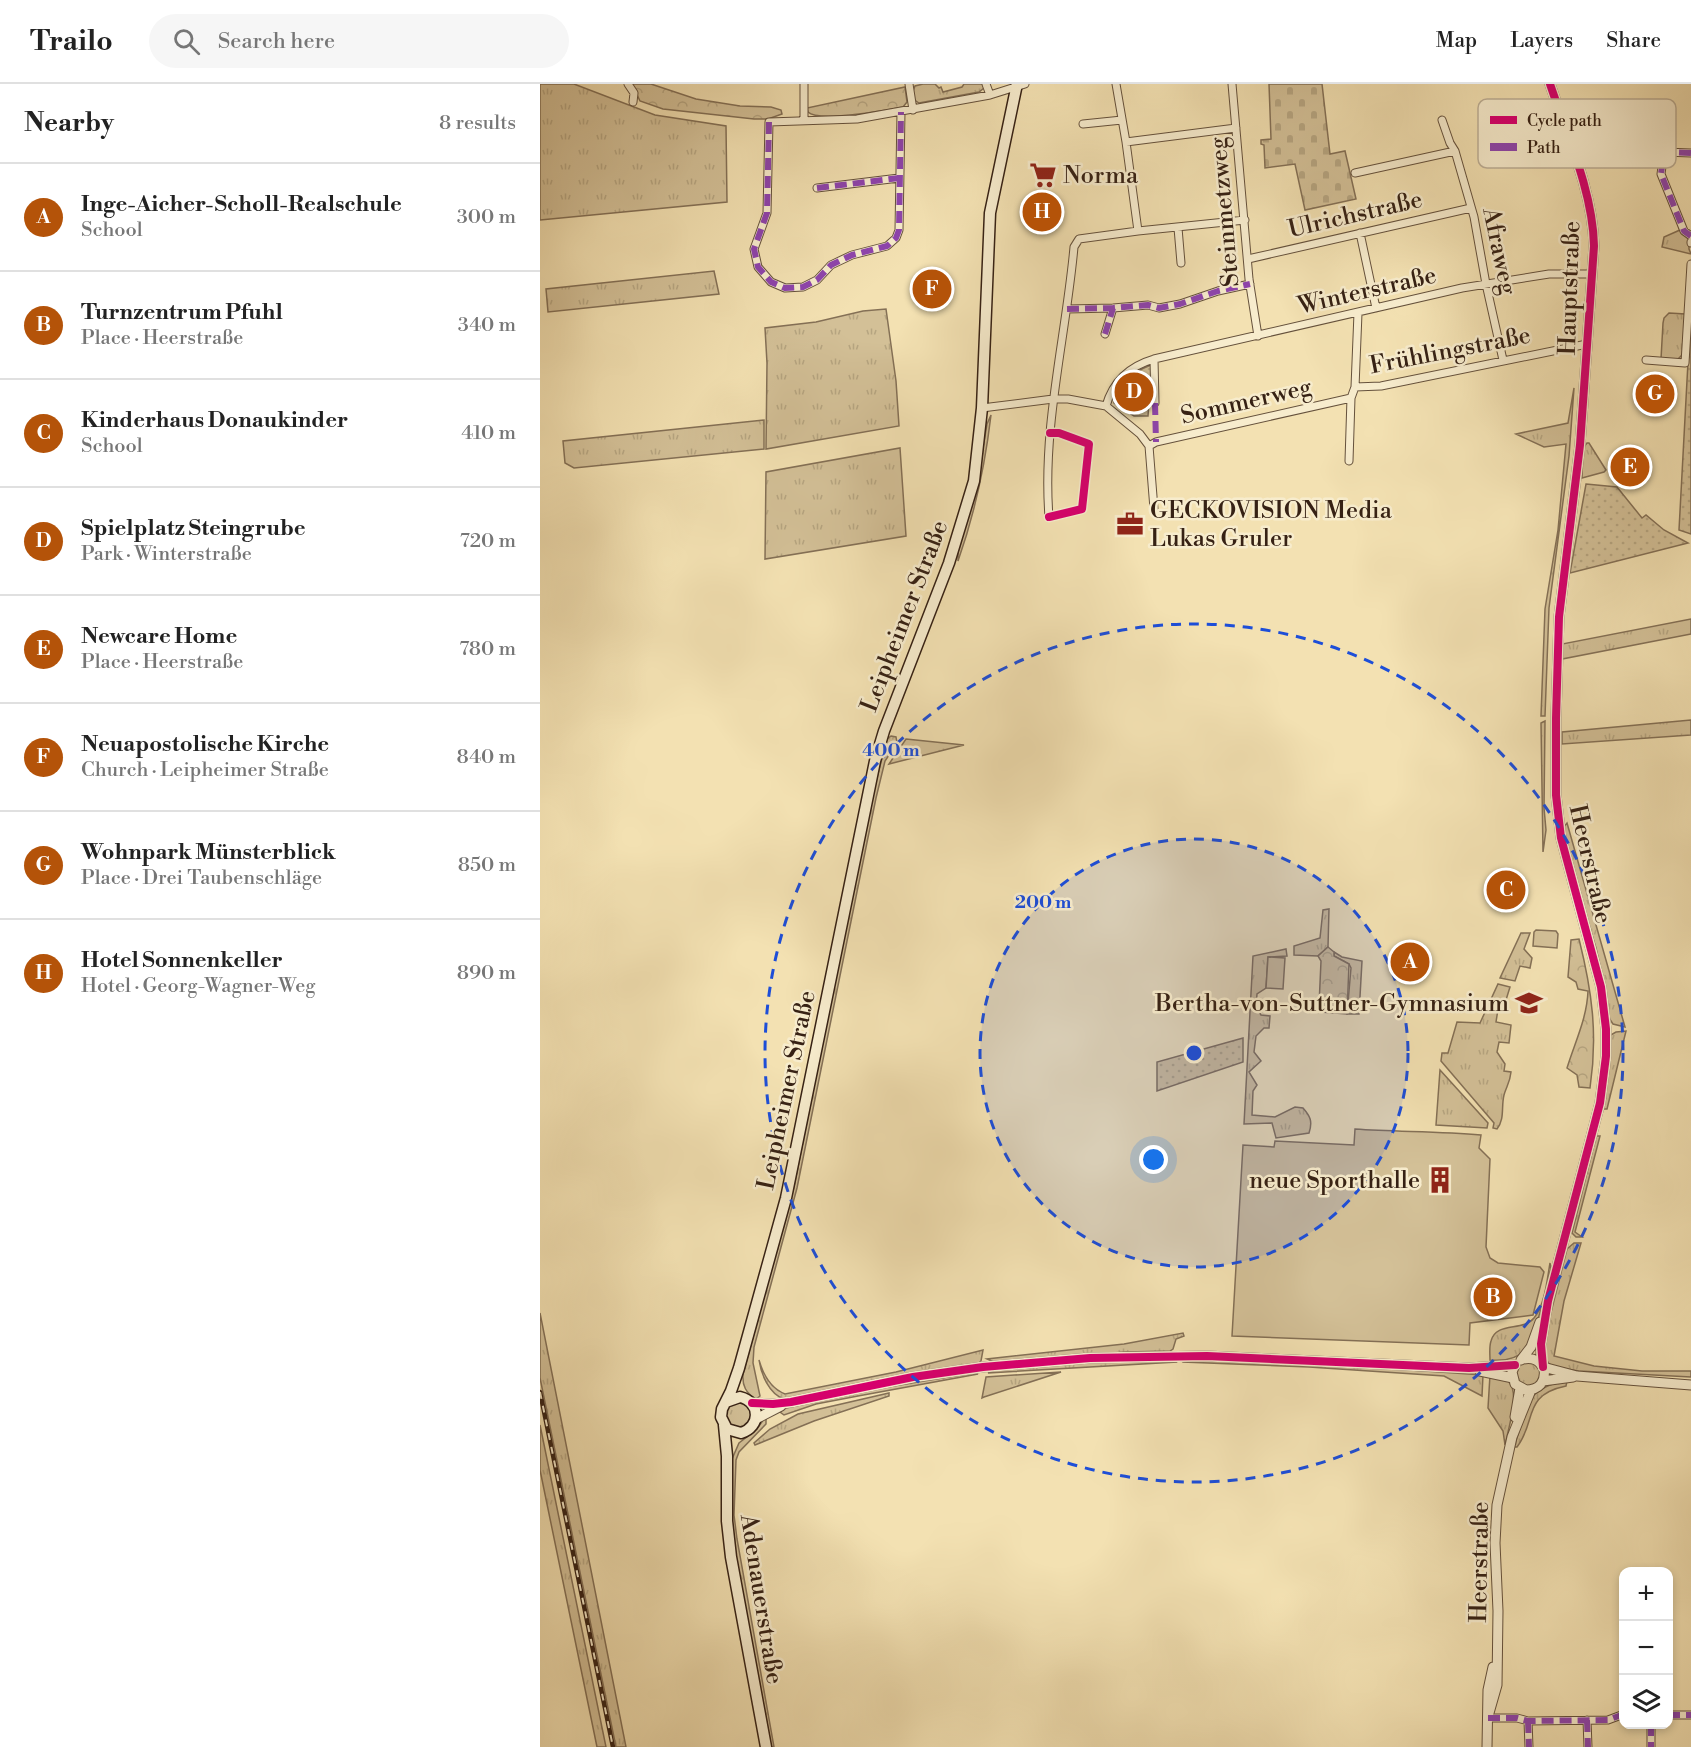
<!DOCTYPE html>
<html lang="en">
<head>
<meta charset="utf-8">
<style>
	:root { --surface:#fff; --page:#f6f6f6; --text:#222; --muted:#767676; --line:#e0e0e0; --accent:#b45309 }
	body { margin:0; font-family:"Libre Bodoni",serif; background:var(--page); color:var(--text) }
	.controls { position:absolute; right:18px; bottom:18px; display:grid; overflow:hidden; border-radius:12px; box-shadow:0 3px 9px #0003 }
	.controls button { width:54px; height:54px; display:grid; place-items:center; padding:0; border:0; border-bottom:2px solid var(--line); background:var(--surface); color:var(--text); font:30px sans-serif }
	.you { position:absolute; left:614px; top:1076px; width:21px; height:21px; margin:-15px; border:4px solid #fff; border-radius:50%; background:#1a73e8; box-shadow:0 0 0 9px #1a73e833 }
	.badge { display:grid; place-items:center; width:39px; height:39px; border-radius:50%; background:var(--accent); color:#fff; font-size:20px; font-weight:700 }
	.pin { position:absolute; translate:-50% -50%; border:3px solid #fff; box-shadow:0 2px 6px #0006 }
	.list { margin:0; padding:0; list-style:none }
	h2 { display:flex; justify-content:space-between; align-items:center; height:78px; margin:0; padding:0 24px; font-size:26px }
	h2 small { font-size:20px; font-weight:400; color:var(--muted) }
	.list li { display:grid; grid-template-columns:39px 1fr auto; gap:18px; align-items:center; box-sizing:border-box; height:108px; padding:0 24px; border-top:2px solid var(--line) }
	.list b { display:block; font-size:22px; white-space:nowrap }
	.list p { margin:0; font-size:20px; white-space:nowrap; color:var(--muted) }
	.list em { font-size:20px; font-style:normal; color:var(--muted) }
	.icon { flex:none; width:33px; height:33px; fill:none; stroke:currentColor; stroke-width:2; stroke-linecap:round; stroke-linejoin:round }
	.map { position:relative; flex:none; width:1151px; height:1663px; overflow:hidden }
	header { display:flex; align-items:center; gap:36px; box-sizing:border-box; height:84px; padding:0 30px; background:var(--surface); border-bottom:2px solid var(--line) }
	header strong { font-size:28px }
	nav { display:flex; gap:33px; margin-inline-start:auto; font-size:21px }
	.search { width:420px; height:54px; background:var(--page); display:flex; align-items:center; gap:15px; box-sizing:border-box; padding:0 21px; border-radius:33px; color:var(--muted); font-size:22px }
	main { display:flex }
	aside { flex:1; background:var(--surface) }
	.map>svg:first-child { display:block }
	.grass { fill:url(#grass-tufts); stroke:#847056; stroke-width:1.5 }
	.forest { fill:url(#forest-crowns); stroke:#847056; stroke-width:1.5 }
	.cemetery { fill:url(#cemetery-stones); stroke:#847056; stroke-width:1.5 }
	.park { fill:url(#park-dots); stroke:#847056; stroke-width:1.5 }
	.pitch { fill:#d3c097; stroke:#847056; stroke-width:1.5 }
	.lines { fill:none; stroke-linecap:round; stroke-linejoin:round }
	.minor-casing { stroke:#65513c; stroke-width:9 }
	.tertiary-casing { stroke:#65513c; stroke-width:11 }
	.secondary-casing { stroke:#362114; stroke-width:13 }
	.minor { stroke:#f7eccd; stroke-width:7 }
	.tertiary { stroke:#f7eccd; stroke-width:9 }
	.secondary { stroke:#f7eccd; stroke-width:10 }
	.rail-casing { stroke:#362114; stroke-width:4.5 }
	.rail { stroke:#f7eccd; stroke-width:2; stroke-dasharray:7; stroke-linecap:butt }
	.quiet { stroke:#8e44ad; stroke-width:6; stroke-dasharray:12 6; stroke-linecap:butt }
	.cycleway-casing { stroke:#f7eccd; stroke-width:11 }
	.cycleway { stroke:#d6006c; stroke-width:8 }
	.ring { fill:none; stroke:#1d4ed8; stroke-width:3; stroke-dasharray:10 8 }
	.labels { text-anchor:middle; stroke-width:5; stroke-linejoin:round; paint-order:stroke }
	.poi-label { font-size:24px; fill:#362114; stroke:#f7eccd; text-anchor:start }
	.street-label { font-size:24px; fill:#362114; stroke:#f7eccd }
	.key { fill:#f7eccd; stroke:#bdaf96; stroke-width:1.5 }
	.key-label { font-size:16px; fill:#362114 }
	.centre { fill:#1d4ed8; stroke:#f7eccd; stroke-width:3 }
	.ring-label { font-size:18px; text-anchor:middle; font-weight:bold; fill:#1d4ed8; stroke:#f7eccd; stroke-width:5; stroke-linejoin:round; paint-order:stroke }
</style>
</head>
<body>
<header>
<strong>Trailo</strong>
<div class="search"><svg class="icon" aria-label="search" viewBox="0 0 24 24"><circle cx="10" cy="10" r="6"/><path d="M15 15l6 6"/></svg>Search here</div>
<nav><a>Map</a><a>Layers</a><a>Share</a></nav>
</header>
<main>
<aside>
<h2>Nearby<small>8 results</small></h2>
<ul class="list">
<li><span class="badge">A</span><div><b>Inge-Aicher-Scholl-Realschule</b><p>School</p></div><em>300 m</em></li>
<li><span class="badge">B</span><div><b>Turnzentrum Pfuhl</b><p>Place · Heerstraße</p></div><em>340 m</em></li>
<li><span class="badge">C</span><div><b>Kinderhaus Donaukinder</b><p>School</p></div><em>410 m</em></li>
<li><span class="badge">D</span><div><b>Spielplatz Steingrube</b><p>Park · Winterstraße</p></div><em>720 m</em></li>
<li><span class="badge">E</span><div><b>Newcare Home</b><p>Place · Heerstraße</p></div><em>780 m</em></li>
<li><span class="badge">F</span><div><b>Neuapostolische Kirche</b><p>Church · Leipheimer Straße</p></div><em>840 m</em></li>
<li><span class="badge">G</span><div><b>Wohnpark Münsterblick</b><p>Place · Drei Taubenschläge</p></div><em>850 m</em></li>
<li><span class="badge">H</span><div><b>Hotel Sonnenkeller</b><p>Hotel · Georg-Wagner-Weg</p></div><em>890 m</em></li>
</ul>
</aside>
<div class="map">
<svg width="1151" height="1663" viewBox="0 0 1151 1663">
	<defs>
		<pattern id="grass-tufts" width="24" height="20" patternUnits="userSpaceOnUse" patternTransform="scale(1.5)"><rect width="24" height="20" fill="#d3c097"/><path d="M3 7l-1-3M5 7V3M7 7l1-3M15 17l-1-3M17 17v-4M19 17l1-3" fill="none" stroke="#b6a581"/></pattern>
		<pattern id="forest-crowns" width="20" height="18" patternUnits="userSpaceOnUse" patternTransform="scale(1.5)"><rect width="20" height="18" fill="#d3c097"/><path d="M2 6a3 3 0 1 1 6 0M12 15a3 3 0 1 1 6 0" fill="none" stroke="#b6a581"/></pattern>
		<pattern id="cemetery-stones" width="16" height="16" patternUnits="userSpaceOnUse" patternTransform="scale(1.5)"><rect width="16" height="16" fill="#d3c097"/><path d="M2 7V4a2 2 0 0 1 4 0v3zM10 15v-3a2 2 0 0 1 4 0v3z" fill="#b6a581"/></pattern>
		<pattern id="park-dots" width="8" height="8" patternUnits="userSpaceOnUse" patternTransform="scale(1.5)"><rect width="8" height="8" fill="#d3c097"/><path d="M2 2h.1M6 6h.1" fill="none" stroke="#b6a581" stroke-width="1.8" stroke-linecap="round"/></pattern>
	</defs>
	<rect width="100%" height="100%" fill="#f3e1b2"/>
	<filter id="stains"><feTurbulence type="fractalNoise" baseFrequency=".00333" numOctaves="4"/><feColorMatrix values="0 0 0 0 .2 0 0 0 0 .09 0 0 0 0 .02 0 0 0 .5 -.17"/></filter>
	<radialGradient id="worn" r=".72"><stop offset=".6" stop-color="#630" stop-opacity="0"/><stop offset="1" stop-color="#630" stop-opacity=".3"/></radialGradient>
	<path class="grass" d="M0 0H34L115 31 186 42 187 118 0 136Z
		M383 0H395L399 4 401 3 403 8 422 3 424 0H443L444 4 439 8 379 19 373 15V7L375 2Z
		M1140 146 1149 154V165L1151 170 1122 163 1124 153Z
		M174 187 179 210 8 228 6 205Z
		M346 225 356 297 359 342 226 365 227 279 225 244 276 238 323 227Z
		M1129 229 1145 230 1143 270 1137 276 1121 275 1123 239 1124 234Z
		M1034 304 1029 372 1009 524 1005 632H1001L1005 525 1018 446 1026 360 1004 363 976 350 1028 339Z
		M451 331C445 382 435 429 418 477V468L437 401 447 340Z
		M224 336V365L34 384 25 379 23 357Z
		M1047 359H1049L1066 386 1064 388 1042 394 1043 364Z
		M360 364 366 452 225 475 226 388Z
		M1151 535V550L1022 575V560Z
		M1151 636V651L1022 660V648Z
		M1005 637 1004 724 1006 746 1003 768 1001 639Z
		M351 652 356 653 357 659 345 677 336 714 257 1104 214 1263 213 1279 220 1312 216 1315C206 1309 202 1302 203 1290L254 1103 332 713 347 655Z
		M366 655 424 661 349 680Z
		M1027 739 1085 943 1073 940 1069 934 1066 909 1056 864 1034 793 1023 744Z
		M789 825 788 863 778 872 754 871V862L780 854 783 826Z
		M981 849H990L984 865 992 874 990 884 980 882 975 897 960 894Z
		M746 865 747 872 728 873 726 904 717 910 716 923 721 931 730 932 729 944H724L716 952 714 968 721 977 709 988 717 1001 713 1007 712 1031 735 1033 755 1023 763 1024C770 1032 773 1037 769 1049L736 1054 732 1039 704 1040 713 872Z
		M794 868 802 873 822 877 819 930H807L811 884 809 880 794 872Z
		M958 900 970 903 966 916 959 919 956 938 971 941 969 959 959 958 957 968 965 980 964 987 971 988C970 999 966 1003 964 1011 961 1023 965 1035 957 1045L953 1044 954 1039 901 977 902 969H908L917 938 940 939Z
		M1086 947 1067 1025H1061L1069 952 1076 948Z
		M900 986 948 1039 947 1044 896 1041Z
		M1056 1052H1060L1035 1148 1042 1153H1036L1032 1149 1033 1145Z
		M1034 1159H1041L1024 1217 1014 1272 1054 1282 1102 1287H1151V1293L1039 1287 1018 1284 1009 1280 1006 1275 1004 1261 1007 1244 1027 1165Z
		M1010 1179 1011 1185C1006 1203 996 1253 985 1266 976 1276 962 1277 950 1276 950 1270 949 1263 951 1257 956 1237 983 1248 994 1234 1005 1221 1007 1196 1010 1179Z
		M0 1229 86 1663H76L0 1294Z
		M643 1249 644 1252 636 1255 633 1265 630 1267 586 1268 454 1278 447 1275 584 1260Z
		M443 1266 441 1277 438 1280 356 1292 244 1315C229 1310 221 1290 219 1276 223 1290 230 1304 245 1310L356 1288Z
		M634 1276 636 1278 448 1289 455 1286 550 1278Z
		M647 1276 769 1279 943 1291 942 1312 904 1292 769 1283 644 1278Z
		M976 1290a12 12 0 1 1 24 0a12 12 0 1 1-24 0Z
		M521 1288 444 1313 442 1314 446 1293Z
		M433 1289 438 1290 318 1312 276 1320 244 1331 240 1328 242 1325 317 1308Z
		M950 1291C957 1293 964 1293 969 1298 980 1309 968 1346 965 1361L963 1347 948 1324Z
		M1027 1297 1026 1302C982 1311 997 1337 977 1363H974L989 1317C998 1304 1011 1299 1027 1297Z
		M349 1309V1312L274 1337 215 1361 214 1359 230 1345 258 1330Z
		M185 1331a13 13 0 1 1 26 0a13 13 0 1 1-26 0Z
		M226 1332V1340L199 1368 196 1376 194 1431 197 1455 234 1663H231L196 1479 191 1431 192 1375 199 1359 217 1345Z
		M0 1341 66 1663H57L0 1386Z"/>
	<path class="forest" d="M92 0H111L156 15 200 22 231 23 241 26 242 30 228 35H214L123 25 100 17Z
		M365 3 367 18 363 23C345 26 279 39 268 28L267 24Z
		M1039 855C1052 907 1058 951 1050 1004L1039 1003 1037 991 1027 984C1035 958 1047 934 1048 907L1038 905 1036 898 1028 893 1031 856Z
		M788 863 794 868V872L809 880 807 930 781 928 779 922 781 877 778 872Z"/>
	<path class="cemetery" d="M729 0H782L790 70 805 67 816 115 765 126 755 80 725 84 724 61 721 60V56L731 55Z"/>
	<path class="park" d="M1151 222V450L1139 446Z
		M611 281V314L609 317 608 332H594L574 319C577 298 593 288 611 281Z
		M1046 400 1077 403 1102 434 1106 431 1124 446 1148 459 1030 489Z
		M703 954V978L617 1007V978Z"/>
	<path class="pitch" d="M996 846 1016 847 1018 850 1017 864 993 862 994 848Z
		M728 873 745 874 743 905 726 904Z
		M815 1045C857 1048 899 1047 941 1051L939 1064 950 1075 946 1163 950 1174 958 1179 1000 1183 1004 1188 993 1231 930 1239 929 1261 692 1252 703 1061 734 1063 735 1057 814 1061Z"/>
	<g class="lines">
		<defs>
			<path id="minor" d="M88 0 94 9 93 18
				M264 0V37
				M369 0 373 26
				M446 0 450 11
				M576 0 586 58 598 147
				M692 0 709 195 718 252
				M361 28 359 146 356 154 347 162 312 171 291 181 277 196 263 203 245 204 231 198 218 183 214 165 227 129 229 38 317 35 450 11 485 0
				M902 36 910 59 915 67 934 133 946 200 963 276
				M543 40 582 36
				M586 58 696 44
				M1151 69 1124 68 1121 90 1144 147 1151 152
				M815 89 915 67
				M277 104 359 94
				M638 144 641 179
				M820 149 836 224
				M1151 158V159
				M708 175 931 124
				M527 225 573 224 608 221 619 224 640 220 678 207 710 200
				M565 250 573 224
				M614 275 615 319
				M1106 276 1145 279 1151 180
				M815 303 841 302 1047 260
				M566 322C573 297 590 282 614 275L922 204 1009 190H1052
				M442 324 513 315H528L566 322 600 350 609 362 614 425
				M609 362 616 358 811 314
				M809 377 811 314 815 303 818 229
				M509 433C502 342 526 253 534 163L539 155 598 147 705 136
				M1128 1631H1151
				M948 1634H977L988 1637 1068 1636 1084 1630
				M1047 1636 1048 1663
				M988 1637 989 1663
				M1111 1640V1663"/>
			<path id="tertiary" d="M981 1276 991 1263 1000 1238
				M1001 1280V1260L1008 1217 1060 1019 1066 972V945L1061 903 1021 754 1016 711V634L1019 533 1040 361 1054 162C1053 108 1027 51 1010 0
				M975 1281 972 1288 975 1300 986 1306C999 1306 1006 1298 1004 1285 999 1276 993 1273 983 1275
				M1003 1283 1037 1292 1151 1301
				M940 1287 973 1294
				M1003 1297 1033 1293
				M212 1319 233 1320 251 1318 373 1293 443 1283 550 1274 667 1272 929 1284 975 1281
				M975 1333 980 1304
				M216 1335 241 1322
				M949 1629 957 1601 958 1527 955 1459 957 1421 972 1353 991 1306
				M947 1663 948 1606 953 1583"/>
			<path id="secondary" d="M186 1318 200 1313C221 1318 221 1343 201 1349L187 1345 181 1333 182 1325 191 1307 199 1284 246 1114 335 677 344 647 409 479 434 397 442 324 450 129 477 0
				M184 1341 187 1372V1437L191 1473 226 1663"/>
		</defs>
		<use href="#minor" class="minor-casing"/>
		<use href="#tertiary" class="tertiary-casing"/>
		<use href="#secondary" class="secondary-casing"/>
		<use href="#minor" class="minor"/>
		<use href="#tertiary" class="tertiary"/>
		<use href="#secondary" class="secondary"/>
		<defs>
			<path id="rail" d="M0 1308 73 1663"/>
		</defs>
		<use href="#rail" class="rail-casing"/>
		<use href="#rail" class="rail"/>
		<path class="quiet" d="M229 38 227 129 214 165 218 183 231 198 245 204 263 203 277 196 291 181 312 171 347 162 356 154 359 146 361 28
			M1151 69 1124 68 1121 90 1144 147 1151 152
			M277 104 359 94
			M527 225 573 224 608 221 619 224 640 220 678 207 710 200
			M565 250 573 224
			M615 319 616 358
			M1128 1631H1151
			M948 1634H977L988 1637 1068 1636 1084 1630
			M1047 1636 1048 1663
			M988 1637 989 1663
			M1111 1640V1663"/>
		<defs>
			<path id="cycleway" d="M509 433 542 425 549 360 519 349H510
				M1003 1283 1001 1260 1008 1217 1060 1019 1066 972V945L1061 903 1021 754 1016 711V634L1019 533 1040 361 1054 162C1053 108 1027 51 1010 0
				M212 1319 233 1320 251 1318 373 1293 443 1283 550 1274 667 1272 929 1284 975 1281"/>
		</defs>
		<use href="#cycleway" class="cycleway-casing"/>
		<use href="#cycleway" class="cycleway"/>
	</g>
	<circle cx="654" cy="969" r="214" fill="#1d4ed8" fill-opacity=".12"/>
	<g class="ring">
		<circle cx="654" cy="969" r="214"/>
		<circle cx="654" cy="969" r="429"/>
	</g>
	<defs>
		<symbol id="supermarket-bare" viewBox="-9 -9 18 18"><path d="M-6-5.5h2.5l.6 2H6L4.5 2H-2.5L-4.4-4H-6ZM-1.5 3.2a1.3 1.3 0 1 0 .1 0ZM3 3.2a1.3 1.3 0 1 0 .1 0Z" fill="#8f2418" stroke="#f7eccd" stroke-width="2.5" paint-order="stroke"/></symbol>
		<symbol id="office-bare" viewBox="-9 -9 18 18"><path d="M-6-3h4V-5.5h4V-3h4V5H-6ZM-1-4.5V-3h2v-1.5ZM-6 0V1H6V0Z" fill="#8f2418" stroke="#f7eccd" stroke-width="2.5" paint-order="stroke"/></symbol>
		<symbol id="school-bare" viewBox="-9 -9 18 18"><path d="M0-5L7-2L0 1L-7-2ZM-4 1L0 2.5L4 1V4Q0 6-4 4Z" fill="#8f2418" stroke="#f7eccd" stroke-width="2.5" paint-order="stroke"/></symbol>
		<symbol id="building-bare" viewBox="-9 -9 18 18"><path d="M-4-6H4V6H1V3H-1V6H-4ZM-2.5-4.3h1.7v1.8h-1.7ZM.8-4.3h1.7v1.8H.8ZM-2.5-1h1.7V.8h-1.7ZM.8-1h1.7V.8H.8Z" fill="#8f2418" stroke="#f7eccd" stroke-width="2.5" paint-order="stroke"/></symbol>
	</defs>
	<g fill-rule="evenodd">
		<use href="#supermarket-bare" x="484" y="72" width="38" height="38"/>
		<use href="#office-bare" x="571" y="421" width="38" height="38"/>
		<use href="#school-bare" x="970" y="900" width="38" height="38"/>
		<use href="#building-bare" x="881" y="1077" width="38" height="38"/>
	</g>
	<g class="labels">
		<g class="poi-label">
			<text x="523" y="99">Norma</text>
			<text x="610" y="434">GECKOVISION Media<tspan x="610" dy="28">Lukas Gruler</tspan></text>
			<text x="969" y="927" text-anchor="end">Bertha-von-Suttner-Gymnasium</text>
			<text x="880" y="1104" text-anchor="end">neue Sporthalle</text>
		</g>
		<g class="street-label">
			<text transform="translate(684 128) rotate(-95)" y="8">Steinmetzweg</text>
			<text transform="translate(815 130) rotate(-13)" y="8">Ulrichstraße</text>
			<text transform="translate(960 167) rotate(78)" y="8">Afraweg</text>
			<text transform="translate(1029 204) rotate(-88)" y="8">Hauptstraße</text>
			<text transform="translate(827 206) rotate(-13)" y="8">Winterstraße</text>
			<text transform="translate(910 266) rotate(-11)" y="8">Frühlingstraße</text>
			<text transform="translate(706 317) rotate(-13)" y="8">Sommerweg</text>
			<text transform="translate(364 532) rotate(-69)" y="8">Leipheimer Straße</text>
			<text transform="translate(1051 780) rotate(77)" y="8">Heerstraße</text>
			<text transform="translate(246 1006) rotate(-78)" y="8">Leipheimer Straße</text>
			<text transform="translate(939 1478) rotate(-89)" y="8">Heerstraße</text>
			<text transform="translate(222 1515) rotate(81)" y="8">Adenauerstraße</text>
		</g>
	</g>
	<rect x="938" y="15" width="198" height="69" rx="9" class="key"/>
	<rect x="950" y="32" width="27" height="8" fill="#d6006c"/>
	<rect x="950" y="59" width="27" height="8" fill="#8e44ad"/>
	<g class="key-label">
		<text x="987" y="42">Cycle path</text>
		<text x="987" y="69">Path</text>
	</g>
	<circle cx="654" cy="969" r="9" class="centre"/>
	<g class="ring-label">
		<text x="351" y="672">400 m</text>
		<text x="503" y="824">200 m</text>
	</g>
	<rect width="100%" height="100%" filter="url(#stains)"/>
	<rect width="100%" height="100%" fill="url(#worn)"/>
</svg>
<div class="controls">
<button>+</button>
<button>−</button>
<button><svg class="icon" aria-label="layers" viewBox="0 0 24 24"><path d="M12 4l9 5-9 5-9-5zM3 14l9 5 9-5"/></svg></button>
</div>
<div class="you"></div>
<div class="pin badge" style="left:870px;top:878px">A</div>
<div class="pin badge" style="left:953px;top:1213px">B</div>
<div class="pin badge" style="left:966px;top:806px">C</div>
<div class="pin badge" style="left:594px;top:308px">D</div>
<div class="pin badge" style="left:1090px;top:383px">E</div>
<div class="pin badge" style="left:392px;top:205px">F</div>
<div class="pin badge" style="left:1115px;top:310px">G</div>
<div class="pin badge" style="left:502px;top:128px">H</div>
</div>
</main>
</body>
</html>
